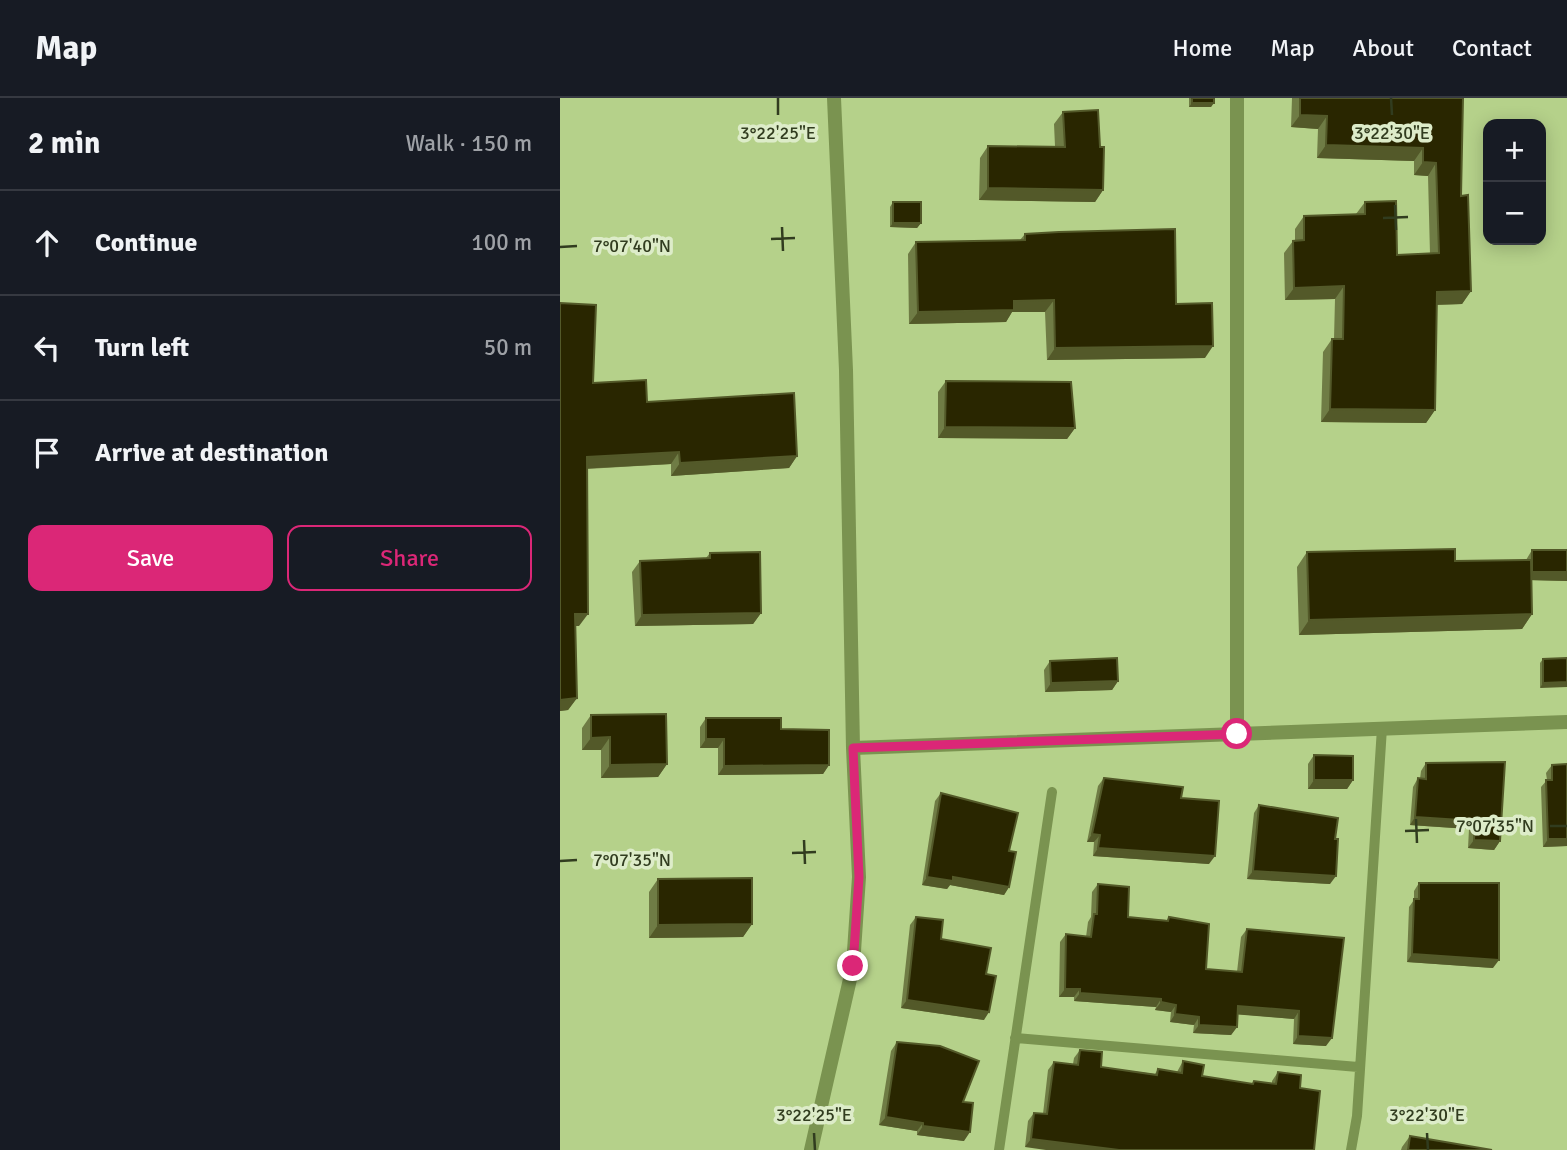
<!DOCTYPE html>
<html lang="en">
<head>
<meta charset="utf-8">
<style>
	:root { --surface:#171b24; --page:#20242c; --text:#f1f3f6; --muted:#9ea1a6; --line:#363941; --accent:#db2777 }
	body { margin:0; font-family:Signika,sans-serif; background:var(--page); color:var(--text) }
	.controls { position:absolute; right:21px; top:21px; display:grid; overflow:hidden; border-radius:14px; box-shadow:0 4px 18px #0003 }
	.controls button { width:63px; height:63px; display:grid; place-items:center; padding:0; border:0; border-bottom:2px solid var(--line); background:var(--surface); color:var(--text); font:35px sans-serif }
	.stop { position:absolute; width:21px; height:21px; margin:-16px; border:5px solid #db2777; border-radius:50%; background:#fff }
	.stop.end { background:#db2777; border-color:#fff; box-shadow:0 2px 7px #0008 }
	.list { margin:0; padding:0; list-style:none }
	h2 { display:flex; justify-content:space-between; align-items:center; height:91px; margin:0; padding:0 28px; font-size:30px }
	h2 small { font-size:23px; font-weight:400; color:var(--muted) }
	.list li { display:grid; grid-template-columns:46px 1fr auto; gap:21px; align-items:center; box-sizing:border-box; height:105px; padding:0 28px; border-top:2px solid var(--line) }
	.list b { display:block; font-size:26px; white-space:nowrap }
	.list em { font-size:23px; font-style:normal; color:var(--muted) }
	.actions { display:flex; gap:14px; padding:21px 28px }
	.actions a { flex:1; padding:16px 0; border:2px solid var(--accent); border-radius:14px; text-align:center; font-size:24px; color:var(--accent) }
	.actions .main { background:var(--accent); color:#fff }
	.icon { flex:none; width:38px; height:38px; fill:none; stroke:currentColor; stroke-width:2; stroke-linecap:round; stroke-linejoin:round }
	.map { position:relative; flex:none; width:1007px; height:1052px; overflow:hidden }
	header { display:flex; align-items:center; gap:42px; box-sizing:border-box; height:98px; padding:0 35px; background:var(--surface); border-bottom:2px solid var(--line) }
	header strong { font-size:33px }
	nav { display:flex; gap:38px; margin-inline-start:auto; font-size:24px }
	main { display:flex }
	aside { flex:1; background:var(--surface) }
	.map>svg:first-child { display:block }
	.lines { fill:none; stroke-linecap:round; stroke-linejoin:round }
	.lane { stroke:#7a9350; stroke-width:10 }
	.street { stroke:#7a9350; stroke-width:14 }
	.wall { fill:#6f7c45 }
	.shaded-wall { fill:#535929 }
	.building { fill:#292600; stroke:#535929; stroke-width:2 }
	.route { stroke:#db2777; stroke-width:9 }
	.ticks { fill:none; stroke:#313c1f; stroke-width:2.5 }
	.ticks-label { font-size:18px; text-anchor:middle; fill:#313c1f; stroke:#ddecc9; stroke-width:7; stroke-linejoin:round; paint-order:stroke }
</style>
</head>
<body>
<header>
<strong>Map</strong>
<nav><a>Home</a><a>Map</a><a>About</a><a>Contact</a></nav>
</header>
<main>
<aside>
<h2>2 min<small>Walk · 150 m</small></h2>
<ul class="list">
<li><svg class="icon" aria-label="ahead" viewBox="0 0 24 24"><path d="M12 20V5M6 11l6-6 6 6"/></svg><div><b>Continue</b></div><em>100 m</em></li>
<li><svg class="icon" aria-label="left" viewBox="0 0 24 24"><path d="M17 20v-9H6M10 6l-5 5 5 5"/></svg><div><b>Turn left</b></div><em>50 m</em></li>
<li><svg class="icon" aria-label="arrive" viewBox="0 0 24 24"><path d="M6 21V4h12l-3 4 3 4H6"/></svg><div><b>Arrive at destination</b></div></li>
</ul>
<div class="actions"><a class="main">Save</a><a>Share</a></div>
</aside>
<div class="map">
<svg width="1007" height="1052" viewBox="0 0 1007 1052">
	<rect width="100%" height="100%" fill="#b5d18a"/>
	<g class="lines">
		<path class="lane" d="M455 940 798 969
			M439 1052 492 694
			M791 1052 797 1018 822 630"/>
		<path class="street" d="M677 636V0
			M293 650 1007 624
			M251 1052 293 868 299 779 293 650 286 272 274 0"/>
	</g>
	<path class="wall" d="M629 0H654L651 9H629Z
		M732 0H903L901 98 911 193 902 206 877 207 875 312 866 325 761 324 763 254 772 241H774L775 201 725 202 724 155 733 143H735V131L744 118 796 116 805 104 837 157 870 156 868 78 854 77V63L757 60 758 31 731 29Z
		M503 14 543 92 535 104 419 102 420 60 428 48H495L494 26Z
		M333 104 361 125 357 130 330 129V109Z
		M465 136 616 206 645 260 487 262 485 214H452L446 224 349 226 348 156 356 144 460 142Z
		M0 205 33 285 237 358 229 370 111 378V366L27 371 19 528H15L17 600 8 612 0 613Z
		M386 283 515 330 507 341 378 340V294Z
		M972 452H1007V483L971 482 972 516 962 531 739 537 737 469 747 454 895 463 966 462Z
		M150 455 201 515 193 526 75 528 72 474 80 463 146 460Z
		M1007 560 980 590V565L983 561Z
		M490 563 558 583 552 592 485 594 484 572Z
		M31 617 107 666 98 679 41 680V652H22V630Z
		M146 620 221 631 269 667 263 676 158 677V650H140V629Z
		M754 657 793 682 787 691H748V666Z
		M866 665 940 743 934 752 908 750 909 731 850 727 853 689 858 680 860 681 861 673Z
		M1007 666V748L983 749 981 689 987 682 986 675 992 667Z
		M544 680 621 700 649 766 533 758 534 744H527L538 688Z
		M381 695 449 789 444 797 390 787 387 791 362 787 375 703Z
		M699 707 775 741 770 786 687 781 694 715Z
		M98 781 192 826 183 839 89 840V794Z
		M859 785 933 870 847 864 849 809 854 802V793Z
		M538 786 568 819 607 822 609 819 646 871 677 874 681 839 687 831 766 948 733 946 734 921 677 916V929L671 937 633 935 634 927 610 924 611 914 595 912 596 909 514 903V899H499L500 844 506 836 526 839 528 824 531 819 532 794Z
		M356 819 381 841 426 876 424 922 341 910 350 827Z
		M337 944 403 1004 404 1043 357 1037V1033L319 1027 331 953Z
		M520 952 541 969 595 976 598 971 617 974 623 963 642 978 692 986 694 983 712 985V983L718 974 740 990 465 1049 468 1023 474 1015 483 1016 488 972 494 964 513 966 514 960Z
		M850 1038 932 1052H841L842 1049Z"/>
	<path class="shaded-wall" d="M632 5H654L651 9H629Z
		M740 17 767 18 758 31 731 29Z
		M766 47 863 50 854 63 757 60Z
		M863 64 876 65 868 78 854 77Z
		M428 90 543 92 535 104 419 102Z
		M333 125H361L357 130 330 129Z
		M784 188 775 201 725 202 734 190Z
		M911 193 902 206 868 207 877 194Z
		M494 202 485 214H452L446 224 349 226 358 214 454 203Z
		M653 248 645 260 487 262 495 250Z
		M770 311 875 312 866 325 761 324Z
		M385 329 515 330 507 341 378 340Z
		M119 354 111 366 18 371 27 359Z
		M237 358 229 370 111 378 120 365Z
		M972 474H1007V483L966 482Z
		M201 515 193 526 75 528 82 517Z
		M15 516H28L19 528H6Z
		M972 516 962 531 739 537 749 522Z
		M558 583 552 592 485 594 491 585Z
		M1007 584V589L980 590 983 585Z
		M17 600 8 612 0 613V602Z
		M50 639 41 652H22L31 640Z
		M146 641H164L158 650H140Z
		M107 666 98 679 41 680 50 667Z
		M269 667 263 676 158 677 164 668Z
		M754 682H793L787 691H748Z
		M855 719 915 723 909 731 850 727Z
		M532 736 540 737 534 744H527Z
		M988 741H1007V748L983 749Z
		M914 742 940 743 934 752 908 750Z
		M538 750 655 758 649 766 533 758Z
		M693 773 776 778 770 786 687 781Z
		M367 779H393L449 789 444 797 390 787 387 791 362 787Z
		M192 826 183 839 89 840 98 827Z
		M852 856 939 862 933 870 847 864Z
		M505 891H520L514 899H499Z
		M520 895 601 901 596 909 514 903Z
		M347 902 429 914 424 922 341 910Z
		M601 904 616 907 611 914 595 912Z
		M678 908 739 913 734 921 672 916Z
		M615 916 639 919 634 927 610 924Z
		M639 927 677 929 671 937 633 935Z
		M738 938 772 940 766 948 733 946Z
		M326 1019 363 1025 357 1033 319 1027Z
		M363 1028 410 1034 404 1043 357 1037Z
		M471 1041 559 1052H486L465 1049Z"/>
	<path class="building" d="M632 0H654V5H632Z
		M740 0H903L901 98 908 97 911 193 877 194 875 312 770 311 772 241H783L784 188 734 190 733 143 744 142V118L805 116V104L836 103 837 157 879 155 876 65 863 64V50L766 47 767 18 740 17Z
		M538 12 540 49H544L543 92 428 90V48L505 49 503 14Z
		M333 104H361V125H333Z
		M615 131 616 206 652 205 653 248 495 250 494 202 454 203V212L358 214 356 144 465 142V136L499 134Z
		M0 205 36 207 33 285 86 282 87 304 234 295 237 358 120 365 119 354 27 359 28 516H15L17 600 0 602Z
		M386 283 511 284 515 330 385 329Z
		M895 451V463L971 462 972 516 749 522 747 454Z
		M972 452H1007V474H972Z
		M200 454 201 515 82 517 80 463 150 460V455Z
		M557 560 558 583 491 585 490 563Z
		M1007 560V584L983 585V561Z
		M106 616 107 666 50 667V639L31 640V617Z
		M146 620H221V631L269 632V667L164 668V641H146Z
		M754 657 793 658V682H754Z
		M945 664 940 743 914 742 915 723 855 719 858 680 866 681V665Z
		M1007 666V741H988L986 682H992V667Z
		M544 680 623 689 621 700 659 703 655 758 538 750 540 737 532 736Z
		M381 695 458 715 449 753 456 754 449 789 393 779V783L367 779Z
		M699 707 778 720 775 741H778L776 778 693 773Z
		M192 780V826L98 827V781Z
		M859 785H939V862L852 856 854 801H859Z
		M538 786 569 789 568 819 608 823 609 819 649 826 646 871 682 874 687 831 784 840 772 940 738 938 739 913 678 908 677 929 639 927V919L615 916 616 907 601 904V901L520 895V891H505L506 836 531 839 534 816H537Z
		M356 819 383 822 381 841 431 850 426 876 436 878 429 914 347 902Z
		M337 944 380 948 419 963 403 1004 413 1005 410 1034 363 1028V1025L326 1019Z
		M520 952 542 954 541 969 597 977 598 971 622 975 623 963 644 967 642 978 693 986 694 983 716 986 718 974 741 977 740 990 760 993 754 1052H559L471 1041 474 1015 487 1016 494 964 518 967Z
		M850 1038 932 1052H848Z"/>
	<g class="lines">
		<path class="route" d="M293 868 299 779 293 650 677 636"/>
	</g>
	<path class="ticks" d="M218 0V17M831 0 832 17M835 107 836 132M823 120 848 119M222 129 223 153M211 141 235 140M0 149 17 148M856 721 857 745M990 728H1007M845 733 869 732M244 742 245 766M232 755 256 754M0 763 17 762M254 1035 255 1052M867 1035 868 1052"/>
	<g class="ticks-label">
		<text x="218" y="41">3°22'25"E</text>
		<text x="832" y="41">3°22'30"E</text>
		<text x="72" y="154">7°07'40"N</text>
		<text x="935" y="734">7°07'35"N</text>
		<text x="72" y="768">7°07'35"N</text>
		<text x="254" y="1023">3°22'25"E</text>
		<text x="867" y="1023">3°22'30"E</text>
	</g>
</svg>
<div class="controls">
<button>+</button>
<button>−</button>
</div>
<div class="stop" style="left:677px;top:636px"></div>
<div class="stop end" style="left:293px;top:868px"></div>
</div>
</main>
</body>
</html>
